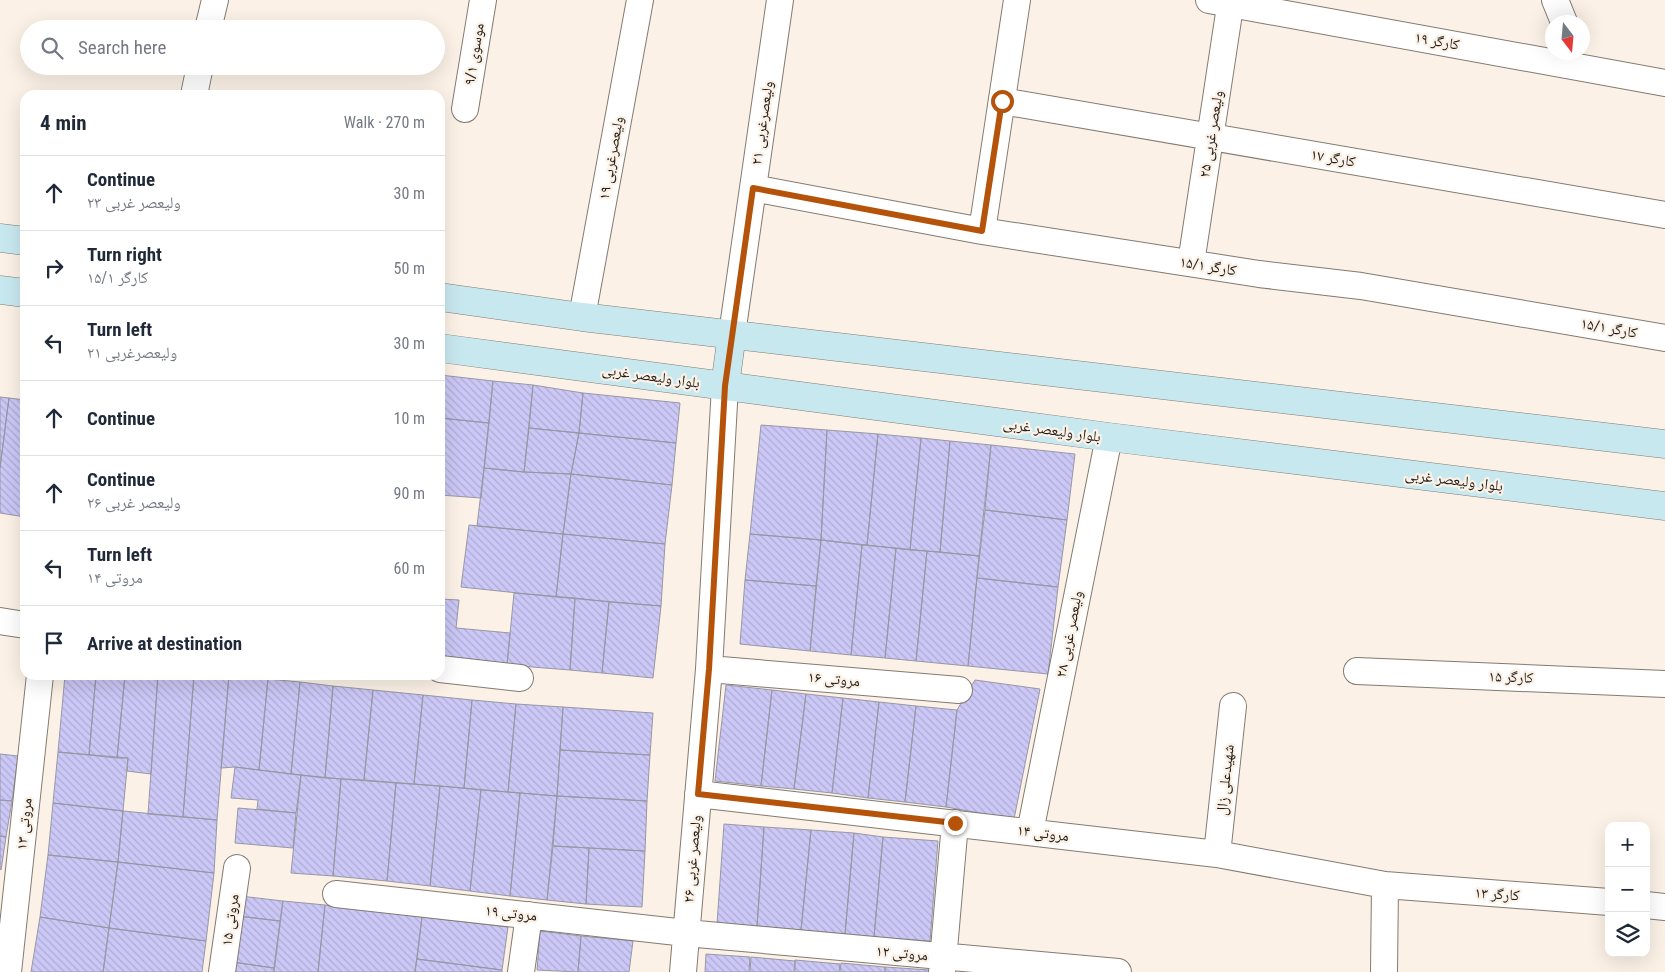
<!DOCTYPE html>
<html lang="en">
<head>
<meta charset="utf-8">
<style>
	:root { --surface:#fff; --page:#f6f6f7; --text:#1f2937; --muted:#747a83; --line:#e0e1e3 }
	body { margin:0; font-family:"Roboto Condensed","Noto Naskh Arabic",sans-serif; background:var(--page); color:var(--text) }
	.controls { position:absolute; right:15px; bottom:15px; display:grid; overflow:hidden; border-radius:10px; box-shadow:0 5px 20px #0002 }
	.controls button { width:45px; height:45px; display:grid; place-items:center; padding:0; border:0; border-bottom:1px solid var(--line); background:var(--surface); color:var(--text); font:25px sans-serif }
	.compass { position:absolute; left:1545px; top:15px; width:45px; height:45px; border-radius:50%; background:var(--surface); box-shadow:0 5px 20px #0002; rotate:164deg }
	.stop { position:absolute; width:15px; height:15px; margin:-11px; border:4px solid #b45309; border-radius:50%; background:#fff }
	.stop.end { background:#b45309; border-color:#fff; box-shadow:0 1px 5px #0008 }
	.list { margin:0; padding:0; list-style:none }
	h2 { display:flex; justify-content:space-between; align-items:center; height:65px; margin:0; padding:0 20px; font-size:21px }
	h2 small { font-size:16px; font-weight:400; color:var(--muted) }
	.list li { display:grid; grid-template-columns:32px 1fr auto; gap:15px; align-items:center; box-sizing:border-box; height:75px; padding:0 20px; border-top:1px solid var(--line) }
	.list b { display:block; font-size:19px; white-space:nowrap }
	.list p { margin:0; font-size:16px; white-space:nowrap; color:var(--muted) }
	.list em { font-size:16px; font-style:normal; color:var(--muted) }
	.icon { flex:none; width:28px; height:28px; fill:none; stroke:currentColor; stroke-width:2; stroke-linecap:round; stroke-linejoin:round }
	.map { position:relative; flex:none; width:1665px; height:972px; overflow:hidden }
	.search { position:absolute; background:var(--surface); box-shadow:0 5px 20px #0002; left:20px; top:20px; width:425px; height:55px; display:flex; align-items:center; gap:12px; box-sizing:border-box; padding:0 18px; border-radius:28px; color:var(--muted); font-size:19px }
	.panel { position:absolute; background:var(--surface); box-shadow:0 5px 20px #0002; left:20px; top:90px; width:425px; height:590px; border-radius:15px }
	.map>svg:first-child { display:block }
	.building { fill:url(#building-back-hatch); stroke:#9897a4 }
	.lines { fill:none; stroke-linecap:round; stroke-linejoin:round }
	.street-casing { stroke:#837a71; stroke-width:28 }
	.secondary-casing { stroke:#837a71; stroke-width:29 }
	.street { stroke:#fff; stroke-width:26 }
	.secondary { stroke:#c8e8f0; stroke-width:28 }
	.route { stroke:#b45309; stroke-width:6 }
	.labels { text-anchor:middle; stroke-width:4.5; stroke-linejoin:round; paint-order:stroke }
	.street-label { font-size:15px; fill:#201d19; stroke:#fbf1e6 }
</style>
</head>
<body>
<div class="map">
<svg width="1665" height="972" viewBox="0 0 1665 972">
	<defs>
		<pattern id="building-back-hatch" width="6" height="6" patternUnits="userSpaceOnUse" patternTransform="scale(1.25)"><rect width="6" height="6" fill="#cbc8f7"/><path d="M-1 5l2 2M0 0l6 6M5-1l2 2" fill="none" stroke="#aeabd3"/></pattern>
	</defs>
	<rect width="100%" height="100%" fill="#fbf1e6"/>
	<path class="building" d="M440 375 493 381 489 423 440 418Z
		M493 381 533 385 524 472 484 468Z
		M533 385 583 393 579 433 529 428Z
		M583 393 680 403 676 443 579 433Z
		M0 397 9 398 0 468Z
		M9 398 25 400V517L0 513V468Z
		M440 418 489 423 481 498 440 495Z
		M761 425 827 430 821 540 750 534Z
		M529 428 579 433 571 474 524 472Z
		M827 430 878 434 867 545 821 540Z
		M579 433 676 443 672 485 571 474Z
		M878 434 921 438 910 550 867 545Z
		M921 438 950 441 940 552 910 550Z
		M950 441 991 445 979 556 940 552Z
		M991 445 1075 454 1067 520 985 510Z
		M484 468 524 472 571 474 563 534 477 526Z
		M571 474 672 485 665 544 563 534Z
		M985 510 1067 520 1058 587 977 578Z
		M469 525 563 534 556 597 461 587Z
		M563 534 665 544 661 606 556 597Z
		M750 534 821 540 816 586 745 580Z
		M821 540 862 545 851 655 810 651Z
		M862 545 896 548 885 658 851 655Z
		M896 548 927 551 916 661 885 658Z
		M927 551 979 556 968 666 916 661Z
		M977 578 1058 587 1048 674 968 666Z
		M745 580 816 586 810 651 740 644Z
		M514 593 575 598 570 670 507 665Z
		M575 598 609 602 602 673 570 670Z
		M440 599 459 600 456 628 510 633 507 665 440 658Z
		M609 602 661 606 653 678 602 673Z
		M65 675H96L89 755 58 752Z
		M96 675H125L117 758 89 755Z
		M125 675H158L151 774 127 771 128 758H117Z
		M158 675H194L183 817 148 814Z
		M194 675H229L217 820 183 817Z
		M229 675 268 679 259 770 235 767 221 768Z
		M268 679 300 682 291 774 259 770Z
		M975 680 1040 689 1014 819 946 807 957 710Z
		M300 682 333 686 325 778 291 774Z
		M726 685 772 690 761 786 715 781Z
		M333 686 373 690 364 780 325 778Z
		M373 690 423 695 414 784 364 780Z
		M772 690 806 694 794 789 761 786Z
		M806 694 843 698 832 793 794 789Z
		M423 695 472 700 464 788 414 784Z
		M843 698 879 702 868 798 832 793Z
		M472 700 516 704 508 792 464 788Z
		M879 702 916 706 905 802 868 798Z
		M516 704 563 707 557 796 508 792Z
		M916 706 957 710 946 807 905 802Z
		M563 707 653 713 650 755 560 750Z
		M560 750 650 755 647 801 557 796Z
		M58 752 128 758 123 811 53 803Z
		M0 754 18 756 12 801 0 800Z
		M235 767 301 775 296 813 257 809 258 800 231 798Z
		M301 775 341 779 333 876 291 873Z
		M341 779 396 783 387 881 333 876Z
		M396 783 440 786 430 886 387 881Z
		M440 786 481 790 470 891 430 886Z
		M481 790 520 793 510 896 470 891Z
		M520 793 557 796 547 900 510 896Z
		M557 796 647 801 645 851 553 846Z
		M0 800 12 801 6 837 0 836Z
		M53 803 123 811 118 862 48 855Z
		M238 808 296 813 293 848 235 843Z
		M123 811 217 820 214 873 118 862Z
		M724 824 764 827 757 926 717 924Z
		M764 827 811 830 801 930 757 926Z
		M811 830 854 833 845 934 801 930Z
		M854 833 883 837 874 937 845 934Z
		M0 836 6 837 1 870 0 869Z
		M883 837 938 841 930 941 874 937Z
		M553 846 589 848 586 904 547 900Z
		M589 848 645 851 642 907 586 904Z
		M48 855 118 862 109 928 40 917Z
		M118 862 214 873 206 941 109 928Z
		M240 896 283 901 280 921 238 916Z
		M283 901 325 905 318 972H274Z
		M325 905 422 917 415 972H318Z
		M238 916 280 921 274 968 232 962Z
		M40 917 109 928 103 972H31Z
		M422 917 508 927 502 970 417 959Z
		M109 928 206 941 202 972H103Z
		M540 931 581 936 578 972 537 970Z
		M581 936 633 941 629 972H578Z
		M706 954 750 957 749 972H705Z
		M751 957 795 961 794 972H750Z
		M417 959 502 970V972H415Z
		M795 960 840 964 839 972H795Z
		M232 962 274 968V972H231Z
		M841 963 885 967V972H840Z
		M885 967 930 970 929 972H885Z"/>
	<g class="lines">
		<defs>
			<path id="street" d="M1209 0 1665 83
				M1555 0 1564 22
				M208 29 215 0
				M194 95 200 66
				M1002 101 1665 215
				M465 109 483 0
				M753 188 982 231 1259 274 1361 286 1665 338
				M982 231 1017 0
				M1191 263 1231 0
				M582 317 640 0
				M732 334 780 0
				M0 621 25 625
				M440 669 520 678
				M709 669 959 690
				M1357 671 1665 684
				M698 794 1217 854 1385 885 1609 902
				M1030 832 1109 437
				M1217 854 1233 706
				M336 894 686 933 1118 972
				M1646 905 1665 907
				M8 972 40 675
				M222 972 237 868
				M521 972 529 915
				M683 972 709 669 725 386
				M942 972 955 823
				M1384 972 1385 885"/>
			<path id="secondary" d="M0 238 25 241
				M0 290 25 293
				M440 297 582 317 1665 444
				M440 348 1109 437 1665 506
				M725 386 732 334"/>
		</defs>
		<use href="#street" class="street-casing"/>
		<use href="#secondary" class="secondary-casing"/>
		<use href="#street" class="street"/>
		<use href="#secondary" class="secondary"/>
	</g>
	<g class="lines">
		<path class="route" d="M955 823 698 794 709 669 725 386 753 188 982 231 1002 101"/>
	</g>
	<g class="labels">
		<g class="street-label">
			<text transform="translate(1437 41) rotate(10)" y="5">کارگر ۱۹</text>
			<text transform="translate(474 54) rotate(-81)" y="5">موسوی ۹/۱</text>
			<text transform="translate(762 123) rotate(-82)" y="5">ولیعصرغربی ۲۱</text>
			<text transform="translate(1211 134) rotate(-81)" y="5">ولیعصر غربی ۲۵</text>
			<text transform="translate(611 158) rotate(-80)" y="5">ولیعصرغربی ۱۹</text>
			<text transform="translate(1333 158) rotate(10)" y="5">کارگر ۱۷</text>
			<text transform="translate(1208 266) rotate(9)" y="5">کارگر ۱۵/۱</text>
			<text transform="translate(1609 328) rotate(10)" y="5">کارگر ۱۵/۱</text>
			<text transform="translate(651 376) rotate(8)" y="5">بلوار ولیعصر غربی</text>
			<text transform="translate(1052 430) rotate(8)" y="5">بلوار ولیعصر غربی</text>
			<text transform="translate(1454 480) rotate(7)" y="5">بلوار ولیعصر غربی</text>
			<text transform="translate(1069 634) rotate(-79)" y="5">ولیعصر غربی ۲۸</text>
			<text transform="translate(1511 677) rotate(2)" y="5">کارگر ۱۵</text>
			<text transform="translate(834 679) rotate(5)" y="5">مروتی ۱۶</text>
			<text transform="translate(1225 780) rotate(-84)" y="5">شهیدعلی زال</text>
			<text transform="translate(24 824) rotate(-84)" y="5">مروتی ۱۳</text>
			<text transform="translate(1043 833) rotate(7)" y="5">مروتی ۱۴</text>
			<text transform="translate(692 859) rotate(-85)" y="5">ولیعصر غربی ۲۶</text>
			<text transform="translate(1497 894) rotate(4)" y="5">کارگر ۱۳</text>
			<text transform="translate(511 913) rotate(6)" y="5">مروتی ۱۹</text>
			<text transform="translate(230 920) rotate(-82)" y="5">مروتی ۱۵</text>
			<text transform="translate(902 953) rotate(5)" y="5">مروتی ۱۲</text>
		</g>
	</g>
</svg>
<div class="controls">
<button>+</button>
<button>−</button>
<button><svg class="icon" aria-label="layers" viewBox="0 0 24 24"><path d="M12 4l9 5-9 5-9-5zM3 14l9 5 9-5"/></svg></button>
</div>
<svg class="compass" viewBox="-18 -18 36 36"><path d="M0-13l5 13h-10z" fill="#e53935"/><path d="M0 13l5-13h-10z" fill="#747a83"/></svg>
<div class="stop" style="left:1002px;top:101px"></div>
<div class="stop end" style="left:955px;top:823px"></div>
<div class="search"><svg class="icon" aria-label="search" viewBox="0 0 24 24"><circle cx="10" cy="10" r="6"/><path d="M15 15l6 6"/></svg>Search here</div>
<section class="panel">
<h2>4 min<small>Walk · 270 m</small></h2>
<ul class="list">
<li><svg class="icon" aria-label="ahead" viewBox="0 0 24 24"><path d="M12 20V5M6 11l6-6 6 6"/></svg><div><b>Continue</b><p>ولیعصر غربی ۲۳</p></div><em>30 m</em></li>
<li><svg class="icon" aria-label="right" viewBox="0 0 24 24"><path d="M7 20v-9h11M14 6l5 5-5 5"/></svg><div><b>Turn right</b><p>کارگر ۱۵/۱</p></div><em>50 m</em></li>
<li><svg class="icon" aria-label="left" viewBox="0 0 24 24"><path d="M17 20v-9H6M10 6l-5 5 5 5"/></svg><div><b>Turn left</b><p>ولیعصرغربی ۲۱</p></div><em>30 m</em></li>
<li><svg class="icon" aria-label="ahead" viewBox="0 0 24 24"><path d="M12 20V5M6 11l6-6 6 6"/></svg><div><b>Continue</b></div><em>10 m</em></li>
<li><svg class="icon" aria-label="ahead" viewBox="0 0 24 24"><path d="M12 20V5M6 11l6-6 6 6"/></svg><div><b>Continue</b><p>ولیعصر غربی ۲۶</p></div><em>90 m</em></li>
<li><svg class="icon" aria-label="left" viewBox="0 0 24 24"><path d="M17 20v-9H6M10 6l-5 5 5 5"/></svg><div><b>Turn left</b><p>مروتی ۱۴</p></div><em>60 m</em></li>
<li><svg class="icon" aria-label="arrive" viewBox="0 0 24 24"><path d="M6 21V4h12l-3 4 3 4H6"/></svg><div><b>Arrive at destination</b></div></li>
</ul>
</section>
</div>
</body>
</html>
